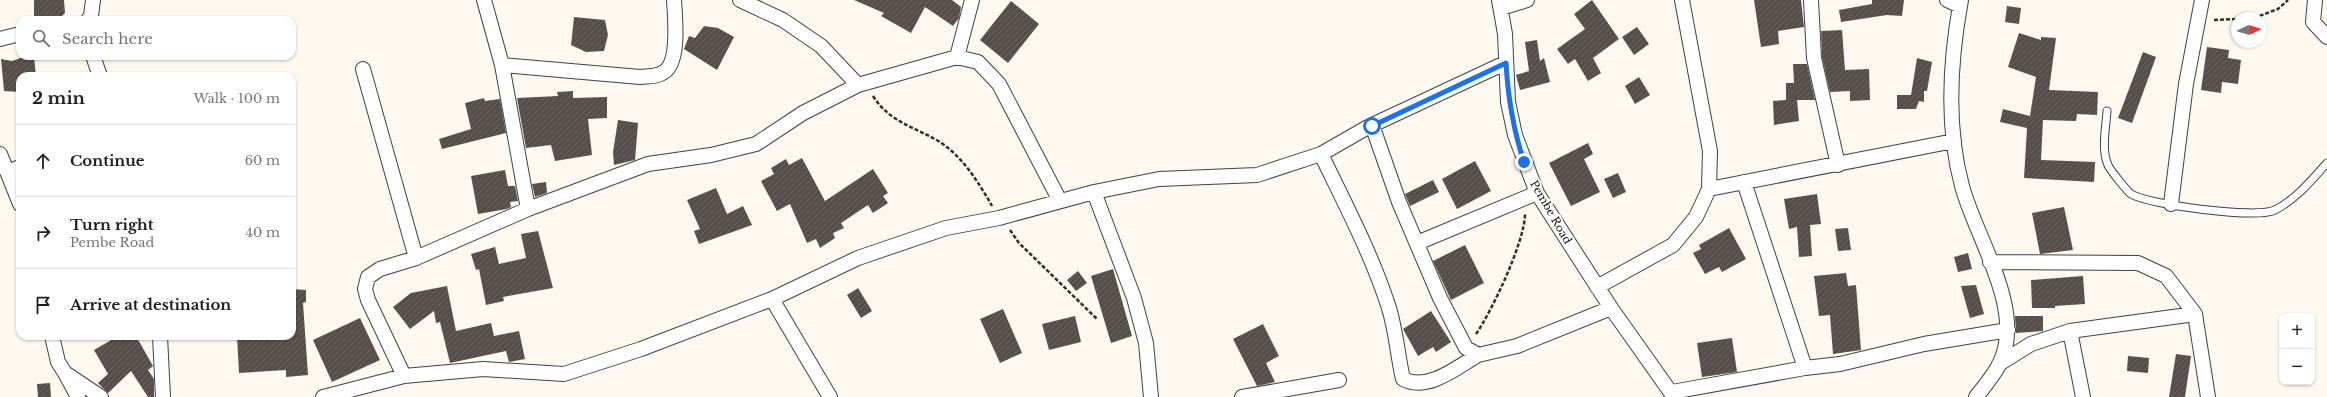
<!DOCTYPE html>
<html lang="en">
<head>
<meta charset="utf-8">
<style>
	:root { --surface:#fff; --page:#f6f6f6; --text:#202124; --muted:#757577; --line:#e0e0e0 }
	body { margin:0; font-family:"Libre Baskerville",serif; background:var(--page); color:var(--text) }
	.controls { position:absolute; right:12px; bottom:12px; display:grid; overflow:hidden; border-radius:8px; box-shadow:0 1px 3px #0004 }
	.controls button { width:36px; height:36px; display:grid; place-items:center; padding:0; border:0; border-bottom:1px solid var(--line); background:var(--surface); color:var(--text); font:20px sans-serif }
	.compass { position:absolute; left:2231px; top:12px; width:36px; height:36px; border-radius:50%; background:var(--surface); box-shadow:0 1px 3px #0004; rotate:86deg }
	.stop { position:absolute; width:12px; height:12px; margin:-9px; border:3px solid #1a73e8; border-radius:50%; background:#fff }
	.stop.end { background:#1a73e8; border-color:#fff; box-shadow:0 1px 4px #0008 }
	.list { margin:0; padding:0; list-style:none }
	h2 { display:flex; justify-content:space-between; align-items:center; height:52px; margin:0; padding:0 16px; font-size:17px }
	h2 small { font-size:13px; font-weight:400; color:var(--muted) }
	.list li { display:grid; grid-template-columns:26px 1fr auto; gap:12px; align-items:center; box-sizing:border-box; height:72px; padding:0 16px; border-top:1px solid var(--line) }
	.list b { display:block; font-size:15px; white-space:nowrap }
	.list p { margin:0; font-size:13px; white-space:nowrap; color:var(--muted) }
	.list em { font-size:13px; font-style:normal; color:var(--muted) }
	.icon { flex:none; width:22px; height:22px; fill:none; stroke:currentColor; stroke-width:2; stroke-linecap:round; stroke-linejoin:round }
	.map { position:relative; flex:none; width:2327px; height:397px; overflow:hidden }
	.search { position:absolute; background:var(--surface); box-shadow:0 1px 3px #0004; left:16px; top:16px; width:280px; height:44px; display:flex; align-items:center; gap:10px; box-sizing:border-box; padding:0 14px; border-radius:12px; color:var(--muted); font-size:15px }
	.panel { position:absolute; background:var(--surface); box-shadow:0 1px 3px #0004; left:16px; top:72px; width:280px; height:268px; border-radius:12px }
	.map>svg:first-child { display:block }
	.building { fill:url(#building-hatch) }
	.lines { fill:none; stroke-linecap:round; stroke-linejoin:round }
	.service-casing { stroke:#414141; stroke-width:9 }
	.minor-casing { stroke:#414141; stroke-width:16 }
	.path { stroke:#303030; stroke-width:2.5; stroke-dasharray:4 2; stroke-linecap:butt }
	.service { stroke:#fff; stroke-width:7 }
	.minor { stroke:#fff; stroke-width:14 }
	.route { stroke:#1a73e8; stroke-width:5 }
	.labels { text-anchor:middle; stroke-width:4; stroke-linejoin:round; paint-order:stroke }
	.street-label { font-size:11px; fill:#0e0e0e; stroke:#fff }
</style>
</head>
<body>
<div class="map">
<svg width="2327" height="397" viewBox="0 0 2327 397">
	<defs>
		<pattern id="building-hatch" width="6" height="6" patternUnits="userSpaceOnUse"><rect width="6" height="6" fill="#554e4b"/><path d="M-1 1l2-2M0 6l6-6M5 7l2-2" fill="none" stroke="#696361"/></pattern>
	</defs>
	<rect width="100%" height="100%" fill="#fdf9f0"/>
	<path class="building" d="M34 0H64L65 13 58 20H34Z
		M854 0H952L961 7 959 18 953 26 925 7 911 33 881 16 884 13Z
		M1592 0 1619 39 1593 58 1601 73 1588 81 1575 59 1568 64 1557 49 1585 29 1574 14Z
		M1754 0H1801L1804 27 1778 31 1779 44 1761 47Z
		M1872 0H1904L1902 16 1887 15 1841 22 1839 10 1872 4Z
		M1011 1 1039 24 1008 63 980 40Z
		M2007 6 2021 8 2019 24 2005 22Z
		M574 17 605 20 608 35 604 51 586 52 571 45Z
		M704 26 718 28 734 37 717 70 684 49 689 36 695 38Z
		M1637 27 1649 44 1634 55 1622 37Z
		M1842 30 1845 70 1869 69 1870 100 1850 101V91L1830 92 1822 57 1821 31Z
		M2019 33 2041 40V37L2056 38 2049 90 2098 92 2097 115 2077 114 2076 121 2043 120 2041 160 2095 162 2094 182 2024 178 2027 128 2000 122 2003 109 2030 116 2036 77 2008 67Z
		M1537 40 1540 61 1544 58 1550 82 1520 90 1516 75 1529 71 1525 42Z
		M2207 47 2229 50 2228 58 2241 60 2238 84 2222 82 2221 93 2201 90Z
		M2143 52 2156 57 2132 123 2118 118Z
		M26 56 34 57 36 76H20V92L4 91 1 59 12 61Z
		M1917 58 1932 62 1927 91H1924V102L1919 101 1916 109H1897V95H1911Z
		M1793 64H1807L1815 100H1797L1799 121 1774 125 1773 101 1786 100V83H1794Z
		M1639 77 1650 95 1635 104 1625 86Z
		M573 91V98L607 97V118L588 119 592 155 555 161 551 145 526 148 517 98 558 96 557 92Z
		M484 98 485 101 500 99 506 133 442 149 439 139 471 129 465 103Z
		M618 120 638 123 635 160 614 165 613 152Z
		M1588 143 1593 154 1584 159 1600 192 1571 206 1549 163Z
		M802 158 825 201 873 169 888 193 883 196 888 203 873 213 868 205 841 223 844 228 833 233 835 238 820 248 816 239 807 243 790 204 777 211 761 181 774 174 771 168 786 159 789 165Z
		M1475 161 1491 191 1457 209 1442 179Z
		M505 170 508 186H515L518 201 510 202 511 207 507 209 478 214 471 176Z
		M1618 173 1626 192 1613 198 1604 179Z
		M1433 180 1439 192 1410 206 1405 194Z
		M546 182 547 193 535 197 532 184Z
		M716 188 727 214 743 206 752 225 699 244 694 231 700 229 687 200Z
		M1817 194 1821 224 1810 225 1812 256 1799 257 1797 227 1789 229 1784 199Z
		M2064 207 2073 250 2040 254 2032 213Z
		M1729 228 1746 259 1722 272 1719 267 1705 274 1693 253 1701 249 1699 245Z
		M1848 228 1851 250 1838 251 1835 229Z
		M538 231 553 288 503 297 504 301 486 305 479 269 476 270 471 254 495 247 499 264 526 258 521 234Z
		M1465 245 1484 283 1451 300 1433 261Z
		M1968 253 1972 269 1958 272 1954 257Z
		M1113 269 1132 336 1111 343 1091 276Z
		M1078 271 1087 283 1076 291 1067 280Z
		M1846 273 1848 286 1856 285 1861 350 1833 354 1830 315 1819 316 1814 276Z
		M2083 276 2085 304 2055 306V308H2032L2031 280Z
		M1976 285 1984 314 1970 318 1961 286Z
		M447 286 456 331 491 323 494 336 519 331 525 359 509 362 506 351 450 363 440 322 436 323 434 311 410 329 393 307 411 293Z
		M858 288 872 311 861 318 847 295Z
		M292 289 306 290V302L303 303 308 375 286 377V370L239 373 237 336H292Z
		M1003 309 1022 353 1000 363 980 319Z
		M1431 311 1451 342 1436 352 1433 347 1418 356 1403 329Z
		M1075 316 1081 342 1049 350 1042 324Z
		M2015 316H2043V331L2016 333Z
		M360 318 380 360 332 382 313 340Z
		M1263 324 1279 356 1266 363 1275 382 1257 386 1233 339Z
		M118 336H136L153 366 148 370 154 379V397H148L131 371 108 393 98 383 108 374 94 350Z
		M1732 338 1737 372 1702 377 1697 343Z
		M2176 354 2191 356 2185 397H2169Z
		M2128 356 2149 358 2148 373 2127 371Z
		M50 383 51 397H38L37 384Z"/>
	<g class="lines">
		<defs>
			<path id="service" d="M2107 111C2106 128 2101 149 2108 165 2110 170 2127 191 2131 194 2149 205 2257 219 2275 210 2296 199 2311 181 2327 163"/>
			<path id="minor" d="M484 0 502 65 528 209
				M740 0 783 20 821 46 858 85
				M1499 0 1505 34 1508 102 1515 135 1537 193 1611 308 1674 397
				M1811 0 1814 58 1838 165
				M1947 0 1960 6
				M1961 0C1950 60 1946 127 1962 186 1976 239 2027 311 1999 365 1993 376 1984 387 1976 397
				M2315 0 2313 22 2327 37
				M1501 8 1527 0
				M88 20 91 16 93 0
				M0 39 20 34
				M93 56 100 76
				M957 57 972 0
				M502 65 640 77C649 76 657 77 664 72 680 62 675 17 674 0
				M363 69 416 258
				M1372 125 1399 202 1440 298 1466 348 1478 355 1517 346 1611 308
				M0 154 20 204
				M1321 154C1344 202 1370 251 1387 302 1396 327 1397 353 1403 379 1428 392 1457 367 1478 355
				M7 172 20 167
				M1744 182 1805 368
				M1709 189 1954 141
				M1094 192 1134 298 1146 343 1151 397
				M2171 204 2186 84 2202 0
				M1417 243 1537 193
				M1990 262 2138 263 2166 276 2195 314 2208 397
				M1597 287 1673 245 1696 217 1709 189 1710 151 1682 0
				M772 299 830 397
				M2070 331 2083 397
				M52 336 58 362 65 373 101 397
				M160 336 163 397
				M1999 364 2031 344 2070 331 2195 314
				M66 375 78 397
				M404 376 368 300 365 289 368 277 380 269 416 258 528 209 648 164 711 155 756 144 803 113 858 85 957 57 978 62 999 84 1060 201
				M1672 392 1805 368 1840 364 1924 344 2008 330
				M323 397 404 376 483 369 564 374 641 349 772 299 858 258 946 228 999 218 1094 192 1159 179 1257 175 1321 154 1368 127 1505 63
				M1242 397 1339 380"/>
		</defs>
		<use href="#service" class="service-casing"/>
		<use href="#minor" class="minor-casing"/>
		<path class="path" d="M2254 18 2278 9 2288 0
			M2214 20 2237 19
			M873 96C889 122 915 127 940 142 963 157 979 183 992 206
			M1010 230 1019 243 1097 319
			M1476 334C1492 311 1525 241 1525 214"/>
		<use href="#service" class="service"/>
		<use href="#minor" class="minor"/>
	</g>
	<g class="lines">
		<path class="route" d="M1372 126 1506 63C1508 98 1513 129 1524 162"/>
	</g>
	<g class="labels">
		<g class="street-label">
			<text transform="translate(1551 212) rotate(60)" y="4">Pembe Road</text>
		</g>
	</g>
</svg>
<div class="controls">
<button>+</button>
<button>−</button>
</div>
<svg class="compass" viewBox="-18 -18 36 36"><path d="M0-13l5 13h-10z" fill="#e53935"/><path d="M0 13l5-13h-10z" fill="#757577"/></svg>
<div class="stop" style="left:1372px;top:126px"></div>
<div class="stop end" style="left:1524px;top:162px"></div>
<div class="search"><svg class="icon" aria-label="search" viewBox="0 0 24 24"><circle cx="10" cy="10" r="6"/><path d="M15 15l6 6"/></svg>Search here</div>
<section class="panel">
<h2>2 min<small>Walk · 100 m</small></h2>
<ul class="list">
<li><svg class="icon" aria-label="ahead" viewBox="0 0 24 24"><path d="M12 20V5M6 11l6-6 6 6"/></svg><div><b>Continue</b></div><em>60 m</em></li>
<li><svg class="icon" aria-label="right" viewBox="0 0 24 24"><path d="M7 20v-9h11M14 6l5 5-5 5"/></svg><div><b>Turn right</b><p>Pembe Road</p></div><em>40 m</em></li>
<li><svg class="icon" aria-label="arrive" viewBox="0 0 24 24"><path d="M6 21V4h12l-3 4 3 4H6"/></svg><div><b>Arrive at destination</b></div></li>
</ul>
</section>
</div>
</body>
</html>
